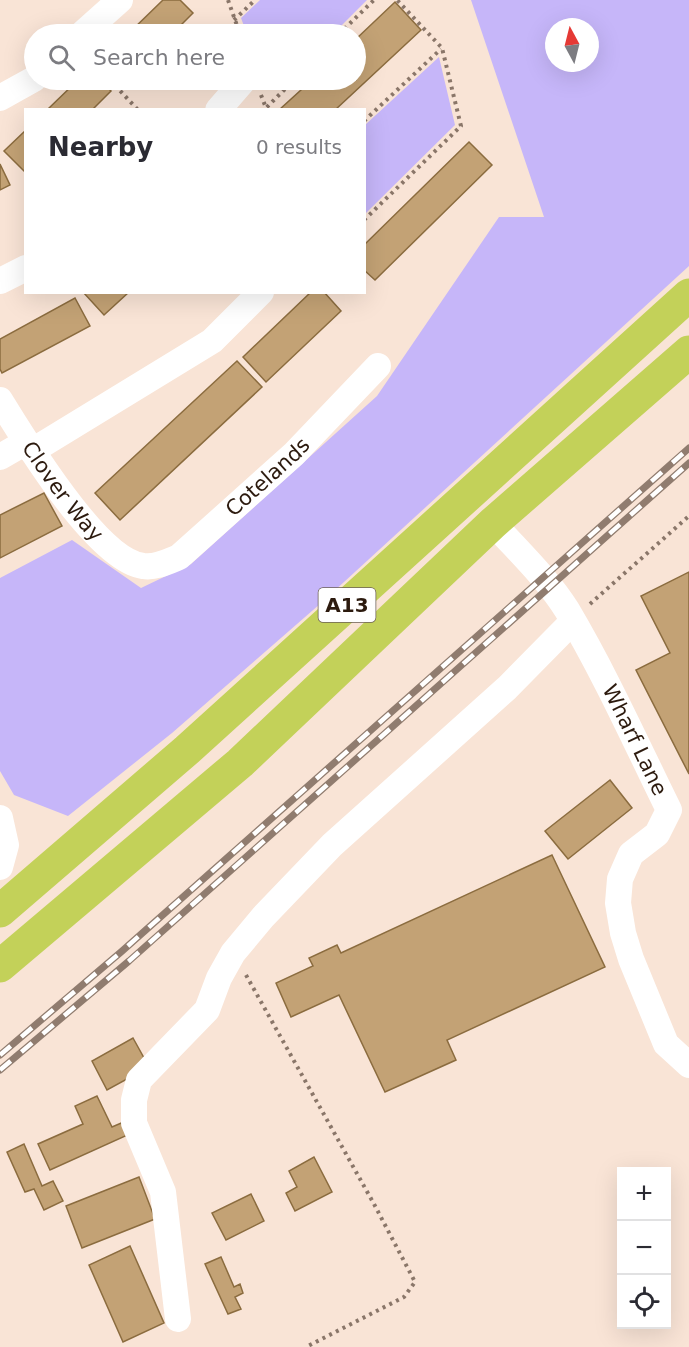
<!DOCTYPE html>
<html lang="en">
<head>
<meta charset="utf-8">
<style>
	:root { --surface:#fff; --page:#f7f7f7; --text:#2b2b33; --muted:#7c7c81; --line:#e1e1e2 }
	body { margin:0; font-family:"DejaVu Sans",sans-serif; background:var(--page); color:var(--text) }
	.controls { position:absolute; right:18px; bottom:18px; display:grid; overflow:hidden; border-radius:0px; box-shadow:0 6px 24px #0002 }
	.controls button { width:54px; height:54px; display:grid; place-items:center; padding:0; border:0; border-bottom:2px solid var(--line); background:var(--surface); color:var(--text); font:30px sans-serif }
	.compass { position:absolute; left:545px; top:18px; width:54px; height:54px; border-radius:50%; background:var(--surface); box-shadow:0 6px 24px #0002; rotate:353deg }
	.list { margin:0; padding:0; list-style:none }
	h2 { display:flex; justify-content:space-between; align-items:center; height:78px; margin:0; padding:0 24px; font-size:26px }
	h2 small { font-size:20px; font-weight:400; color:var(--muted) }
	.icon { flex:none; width:33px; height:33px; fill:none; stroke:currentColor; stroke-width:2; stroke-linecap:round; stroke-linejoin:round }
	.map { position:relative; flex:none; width:689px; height:1347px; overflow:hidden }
	.search { position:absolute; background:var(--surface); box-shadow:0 6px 24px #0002; left:24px; top:24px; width:342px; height:66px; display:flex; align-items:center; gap:15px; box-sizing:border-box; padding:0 21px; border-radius:33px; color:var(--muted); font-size:22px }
	.panel { position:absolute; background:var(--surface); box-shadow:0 6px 24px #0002; left:24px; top:108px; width:342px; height:186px; border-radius:0px }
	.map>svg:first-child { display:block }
	.green { fill:#c6b6f9; fill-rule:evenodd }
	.building { fill:#c3a275; stroke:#8b6c3f; stroke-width:1.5 }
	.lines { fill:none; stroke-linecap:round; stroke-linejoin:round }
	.path { stroke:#8a7669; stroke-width:4; stroke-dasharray:3 4.5; stroke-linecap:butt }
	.minor { stroke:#fff; stroke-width:26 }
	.highway { stroke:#c3d159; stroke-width:33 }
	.rail-casing { stroke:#907c6f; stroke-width:7 }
	.rail { stroke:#fff; stroke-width:4.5; stroke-dasharray:14; stroke-linecap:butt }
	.labels { text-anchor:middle; stroke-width:5; stroke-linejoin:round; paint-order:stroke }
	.shield { fill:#fff; stroke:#6b5f56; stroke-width:1.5 }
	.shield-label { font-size:20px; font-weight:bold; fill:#2c1a0e }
	.street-label { font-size:21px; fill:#2c1a0e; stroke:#fff }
</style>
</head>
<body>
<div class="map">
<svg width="689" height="1347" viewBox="0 0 689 1347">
	<rect width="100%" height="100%" fill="#f9e4d6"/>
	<path class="green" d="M260 0H367L333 34H247L241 18Z
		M471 0H689V266L320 604 172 733 68 816 14 795 0 771V578L72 540 141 588 191 564 377 396 499 217H544ZM554 27H590V63H554Z
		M439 57 455 125 365 214V125Z"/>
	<path class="building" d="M163 0H180L193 13 172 34H128Z
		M395 2 421 30 335 110H279L312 80H356V39Z
		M78 80H100L111 91 92 110H47Z
		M26 130V173L4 151Z
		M469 142 492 165 375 280 364 270V245Z
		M0 164 10 185 0 190Z
		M83 292H129L104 315Z
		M311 292H324L341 311 266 382 243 357Z
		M75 298 90 326 2 373 0 369V339Z
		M237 361 262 387 120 520 95 493Z
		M44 493 62 526 0 558V515Z
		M689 572V774L636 670 670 653 641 596Z
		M610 780 632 808 568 859 545 831Z
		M552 855 605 967 447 1040 456 1060 385 1092 339 995 291 1017 276 983 313 966 309 958 337 945 341 953Z
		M133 1038 149 1067 107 1090 92 1061Z
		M97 1096 112 1127 126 1121 132 1133 50 1170 38 1144 83 1124 75 1106Z
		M24 1144 42 1186 53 1181 63 1201 44 1210 34 1189 25 1192 7 1152Z
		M314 1157 332 1192 295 1211 286 1193 297 1187 289 1171Z
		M139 1177 155 1219 82 1248 66 1206Z
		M251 1194 264 1221 226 1240 212 1213Z
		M130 1246 164 1323 123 1342 89 1265Z
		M221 1257 234 1287 240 1284 243 1293 235 1297 241 1309 228 1314 205 1264Z"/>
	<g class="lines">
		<path class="path" d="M228 0 240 34
			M234 20 255 0
			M339 34 374 0
			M110 80 138 110
			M261 95 266 108 294 80
			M364 121 441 49
			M364 220 461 126 442 48 397 0
			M590 604 689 516
			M246 975 374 1204 415 1282 404 1297 306 1347"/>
		<g class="minor">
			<path d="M82 34 120 0"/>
			<path d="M0 98 34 79"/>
			<path d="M218 110 244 80"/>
			<path d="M0 281 26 268"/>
			<path id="s1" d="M0 400C24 439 97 560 143 566 155 568 167 562 179 557L294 454 378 366"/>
			<path d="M32 451 212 341 261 292"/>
			<path d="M0 457 26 442"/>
			<path id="s2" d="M493 523C518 551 547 578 567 610 605 674 636 743 669 810L657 834 631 854 620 879 618 903 623 933 631 959 666 1044 689 1065"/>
			<path d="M0 818 6 845 0 867"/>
			<path d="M178 1319 163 1192 134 1123V1100L139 1080 207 1010 219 978 233 953 263 917 332 845 507 688 573 621"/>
		</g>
		<path class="highway" d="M0 911 187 750 689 295
			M0 966 240 763 493 523 689 352"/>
		<defs>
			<path id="rail" d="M0 1055 121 952 689 448
				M0 1070 129 961 689 463"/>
		</defs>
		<use href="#rail" class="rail-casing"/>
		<use href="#rail" class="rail"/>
	</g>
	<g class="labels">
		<rect class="shield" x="318.5" y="588" width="57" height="34" rx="4.5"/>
		<g class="shield-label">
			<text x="347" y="612">A13</text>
		</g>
		<g class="street-label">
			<text dy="7" stroke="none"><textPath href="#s1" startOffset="380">Cotelands</textPath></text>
			<text dy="7" stroke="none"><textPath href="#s1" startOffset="111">Clover Way</textPath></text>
			<text dy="7" stroke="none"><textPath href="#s2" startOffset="261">Wharf Lane</textPath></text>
		</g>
	</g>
</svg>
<div class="controls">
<button>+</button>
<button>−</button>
<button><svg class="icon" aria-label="locate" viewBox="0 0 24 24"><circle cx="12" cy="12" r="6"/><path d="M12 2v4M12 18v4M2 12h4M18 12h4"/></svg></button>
</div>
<svg class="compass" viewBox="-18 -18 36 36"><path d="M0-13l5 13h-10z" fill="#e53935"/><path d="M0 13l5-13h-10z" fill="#7c7c81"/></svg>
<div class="search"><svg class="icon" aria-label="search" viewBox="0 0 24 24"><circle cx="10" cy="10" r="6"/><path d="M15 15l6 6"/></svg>Search here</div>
<section class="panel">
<h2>Nearby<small>0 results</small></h2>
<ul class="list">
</ul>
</section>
</div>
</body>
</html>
